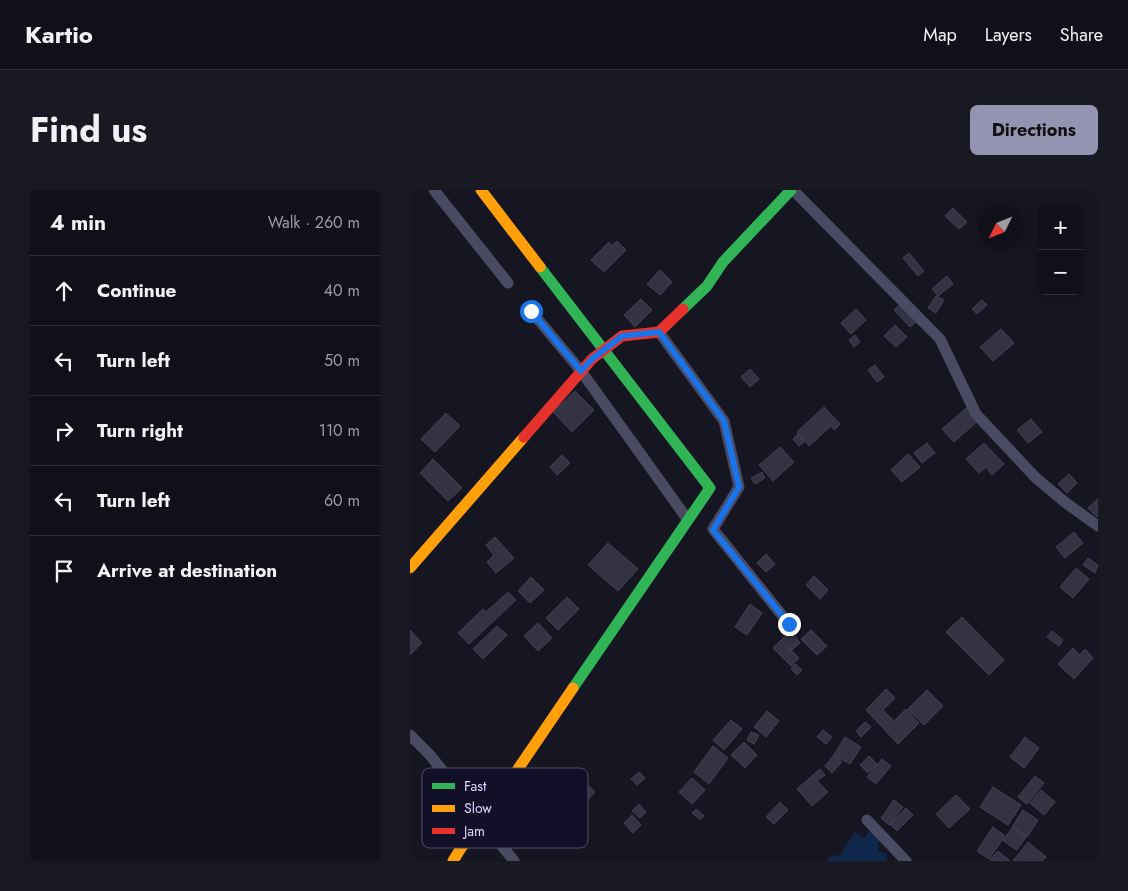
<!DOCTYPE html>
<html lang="en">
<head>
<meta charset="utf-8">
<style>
	:root { --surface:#10101a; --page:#191923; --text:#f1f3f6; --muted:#9c9da2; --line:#303039; --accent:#9593b2 }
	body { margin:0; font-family:Jost,sans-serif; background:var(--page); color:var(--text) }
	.controls { position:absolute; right:15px; top:15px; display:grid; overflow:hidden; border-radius:8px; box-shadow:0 2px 12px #0003 }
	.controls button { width:45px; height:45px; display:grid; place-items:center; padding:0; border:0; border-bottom:1px solid var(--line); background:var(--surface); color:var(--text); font:25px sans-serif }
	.compass { position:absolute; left:568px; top:15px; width:45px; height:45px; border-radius:50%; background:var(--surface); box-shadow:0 2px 12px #0003; rotate:227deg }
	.stop { position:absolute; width:15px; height:15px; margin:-11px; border:4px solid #1a73e8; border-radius:50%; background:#fff }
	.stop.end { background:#1a73e8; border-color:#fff; box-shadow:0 1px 5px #0008 }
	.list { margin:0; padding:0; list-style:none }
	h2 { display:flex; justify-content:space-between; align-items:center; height:65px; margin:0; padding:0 20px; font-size:21px }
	h2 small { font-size:16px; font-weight:400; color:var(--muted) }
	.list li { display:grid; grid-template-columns:32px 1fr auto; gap:15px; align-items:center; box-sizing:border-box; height:70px; padding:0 20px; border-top:1px solid var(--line) }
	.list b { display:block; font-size:19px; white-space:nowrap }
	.list em { font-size:16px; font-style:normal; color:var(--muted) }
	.icon { flex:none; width:28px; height:28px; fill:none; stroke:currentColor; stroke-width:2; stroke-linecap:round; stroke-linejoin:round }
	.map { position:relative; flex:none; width:688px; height:671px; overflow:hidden; border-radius:8px }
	header { display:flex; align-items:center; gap:30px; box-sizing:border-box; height:70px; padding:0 25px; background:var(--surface); border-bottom:1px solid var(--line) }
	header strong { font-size:24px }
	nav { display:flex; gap:28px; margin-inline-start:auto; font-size:18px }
	.intro { display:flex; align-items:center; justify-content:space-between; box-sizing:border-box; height:120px; padding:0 30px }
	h1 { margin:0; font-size:35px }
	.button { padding:12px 22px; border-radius:8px; background:var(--accent); color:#111; font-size:18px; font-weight:700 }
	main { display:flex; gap:30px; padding:0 30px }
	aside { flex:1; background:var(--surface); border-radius:8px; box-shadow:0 2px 12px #0003 }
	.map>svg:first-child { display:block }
	.water { fill:#0f274a }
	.building { fill:#343344; stroke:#434156 }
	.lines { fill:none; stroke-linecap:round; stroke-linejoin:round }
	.street { stroke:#4a4b63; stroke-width:11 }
	.fast { stroke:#30b455; stroke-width:11 }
	.slow { stroke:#ff9f0a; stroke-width:11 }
	.jam { stroke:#e5322d; stroke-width:11 }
	.route { stroke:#1a73e8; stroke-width:6 }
	.key { fill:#121028; stroke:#4e4c68; stroke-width:1 }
	.key-label { font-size:14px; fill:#d9d7ff }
</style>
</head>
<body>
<header>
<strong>Kartio</strong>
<nav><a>Map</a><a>Layers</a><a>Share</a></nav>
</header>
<div class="intro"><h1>Find us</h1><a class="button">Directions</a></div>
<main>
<aside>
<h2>4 min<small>Walk · 260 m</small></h2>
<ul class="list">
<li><svg class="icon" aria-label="ahead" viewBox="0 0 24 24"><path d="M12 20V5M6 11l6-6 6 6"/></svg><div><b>Continue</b></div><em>40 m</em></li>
<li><svg class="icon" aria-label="left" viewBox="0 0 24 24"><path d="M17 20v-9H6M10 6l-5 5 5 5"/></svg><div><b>Turn left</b></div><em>50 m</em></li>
<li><svg class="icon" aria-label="right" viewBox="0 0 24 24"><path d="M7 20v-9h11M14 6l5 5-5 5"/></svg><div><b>Turn right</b></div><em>110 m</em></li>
<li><svg class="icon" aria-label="left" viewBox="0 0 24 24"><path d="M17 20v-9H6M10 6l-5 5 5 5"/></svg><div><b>Turn left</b></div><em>60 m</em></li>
<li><svg class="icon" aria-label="arrive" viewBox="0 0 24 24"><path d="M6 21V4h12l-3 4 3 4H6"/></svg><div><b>Arrive at destination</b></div></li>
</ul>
</aside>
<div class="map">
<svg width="688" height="671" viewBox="0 0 688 671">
	<rect width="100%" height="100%" fill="#161622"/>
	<path class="water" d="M459 641 469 648 468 661 477 664V671H416L421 666 430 665 445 642 454 648Z"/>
	<path class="building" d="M543 18 557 32 549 39 535 26Z
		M207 51 216 60 194 82 181 70 199 52 202 56Z
		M499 63 514 81 508 86 493 68Z
		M250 80 262 92 250 105 237 94Z
		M537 86 543 94 528 106 522 99Z
		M526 106 534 110 526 123 518 118Z
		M231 109 242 120 225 137 214 125Z
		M495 110 511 128 500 137 484 120Z
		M572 110 577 115 567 124 562 119Z
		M446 119 456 130 441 144 431 133Z
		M485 135 497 147 486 157 474 146Z
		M591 139 604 153 583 171 570 157Z
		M445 145 450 152 444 157 439 150Z
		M465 175 474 187 467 192 458 180Z
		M340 179 349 189 340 197 331 187Z
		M165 201 184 220 162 242 143 222Z
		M560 215 571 228 544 252 532 239Z
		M414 217 430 234 424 240 421 236 399 256 387 242Z
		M36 223 50 236 25 262 11 249Z
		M621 229 632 242 618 253 607 240Z
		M388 244 394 252 389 256 383 249Z
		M517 253 525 263 512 273 504 263Z
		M574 253 594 274 582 285 576 277 569 283 556 269Z
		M370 257 384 272 363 291 349 275Z
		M498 264 510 277 492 292 481 280Z
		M152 265 160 273 147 285 140 277Z
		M23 269 52 298 38 311 10 283Z
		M352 282 355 288 345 294 341 288Z
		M659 284 667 293 657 303 648 294Z
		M688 309V325L687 327 678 318Z
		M664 342 673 353 655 368 646 357Z
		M85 347 104 368 86 383 77 372 84 365 76 355Z
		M198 353 228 379 208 401 178 375Z
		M356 364 365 374 356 382 347 373Z
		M678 368 688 375 685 383 673 375Z
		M666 378 679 389 663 408 650 397Z
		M404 386 418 400 410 409 396 395Z
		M121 387 134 400 120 413 108 401Z
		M98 402 106 410 59 454 48 443 73 419 76 422Z
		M157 407 169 419 148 440 136 428Z
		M340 414 352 423 337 445 325 437Z
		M552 427 594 470 579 485 536 442Z
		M128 433 142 448 128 461 114 446Z
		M87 436 97 445 73 469 63 459Z
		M0 440 12 453 0 465Z
		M401 440 417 456 407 465 391 449Z
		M381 441 390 453 382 460 372 449Z
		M642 441 653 450 649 456 637 447Z
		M371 450 389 468 381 476 363 458Z
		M663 458 670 465 675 459 683 468 664 489 648 474Z
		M385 474 392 480 387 485 381 479Z
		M476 499 485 508 473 520 484 531 496 519 509 533 488 554 456 520Z
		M517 500 533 516 514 535 498 519Z
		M357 521 369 531 356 547 344 537Z
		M321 530 332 539 314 560 303 550Z
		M455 532 461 537 451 547 446 541Z
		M413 540 422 547 416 554 407 547Z
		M341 542 349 545 344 554 337 550Z
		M435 547 451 557 440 574 424 565Z
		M615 547 629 558 614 578 600 567Z
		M334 552 347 565 335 578 321 565Z
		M303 556 318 568 299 594 284 582Z
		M424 565 432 572 422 583 415 576Z
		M459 566 467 574 458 583 450 575Z
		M472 569 481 576 466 594 457 587Z
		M410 579 415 585 407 591 418 602 402 616 387 599Z
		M229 582 235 588 227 595 221 589Z
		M625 586 634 593 617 614 608 607Z
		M282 588 295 600 282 614 269 602Z
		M172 590 185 602 173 615 159 602Z
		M583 597 611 615 598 635 570 617Z
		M631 600 645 612 634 625 620 613Z
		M546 605 560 619 539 638 526 624Z
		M484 610 493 617 479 635 471 628Z
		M370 612 378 620 364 634 356 627Z
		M229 614 236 622 230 628 222 621Z
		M496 618 503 625 487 641 480 634Z
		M286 619 294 626 290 630 282 623Z
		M613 620 628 630 617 647 602 637Z
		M222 625 231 635 223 643 214 633Z
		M583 637 595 646 579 669 567 661Z
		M602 638 616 647 607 660 593 651Z
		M618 652 636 667 632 671H603Z
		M588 661 600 671H582L580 670Z"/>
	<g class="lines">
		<path class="street" d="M24 0 98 93
			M383 0 530 149 566 224 626 288 656 313 688 336
			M121 121 171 181 278 330
			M249 142 314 231 329 297 303 339 379 434
			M0 545 20 565 104 671
			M457 630 496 671"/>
		<path class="fast" d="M130 77 300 298 163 498
			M273 119 297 96 313 72 381 0"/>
		<path class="slow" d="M71 0 130 77
			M0 378 114 247
			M43 671 51 658 72 632 163 498"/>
		<path class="jam" d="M114 247 182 169 212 146 249 142 273 119"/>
	</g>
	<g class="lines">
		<path class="route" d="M121 121 171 181 182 169 212 146 249 142 314 231 329 297 303 340 379 434"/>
	</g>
	<rect x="12" y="578" width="166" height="80" rx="8" class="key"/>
	<rect x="22" y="593" width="23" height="6" fill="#30b455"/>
	<rect x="22" y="615" width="23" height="7" fill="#ff9f0a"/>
	<rect x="22" y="638" width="23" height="6" fill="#e5322d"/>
	<g class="key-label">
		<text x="54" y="601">Fast</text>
		<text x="54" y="623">Slow</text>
		<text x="54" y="646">Jam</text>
	</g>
</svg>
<div class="controls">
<button>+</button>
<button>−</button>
</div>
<svg class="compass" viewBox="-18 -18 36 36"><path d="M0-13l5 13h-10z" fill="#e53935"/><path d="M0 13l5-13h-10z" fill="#9c9da2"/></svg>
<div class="stop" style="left:121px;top:121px"></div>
<div class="stop end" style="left:379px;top:434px"></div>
</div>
</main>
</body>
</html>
